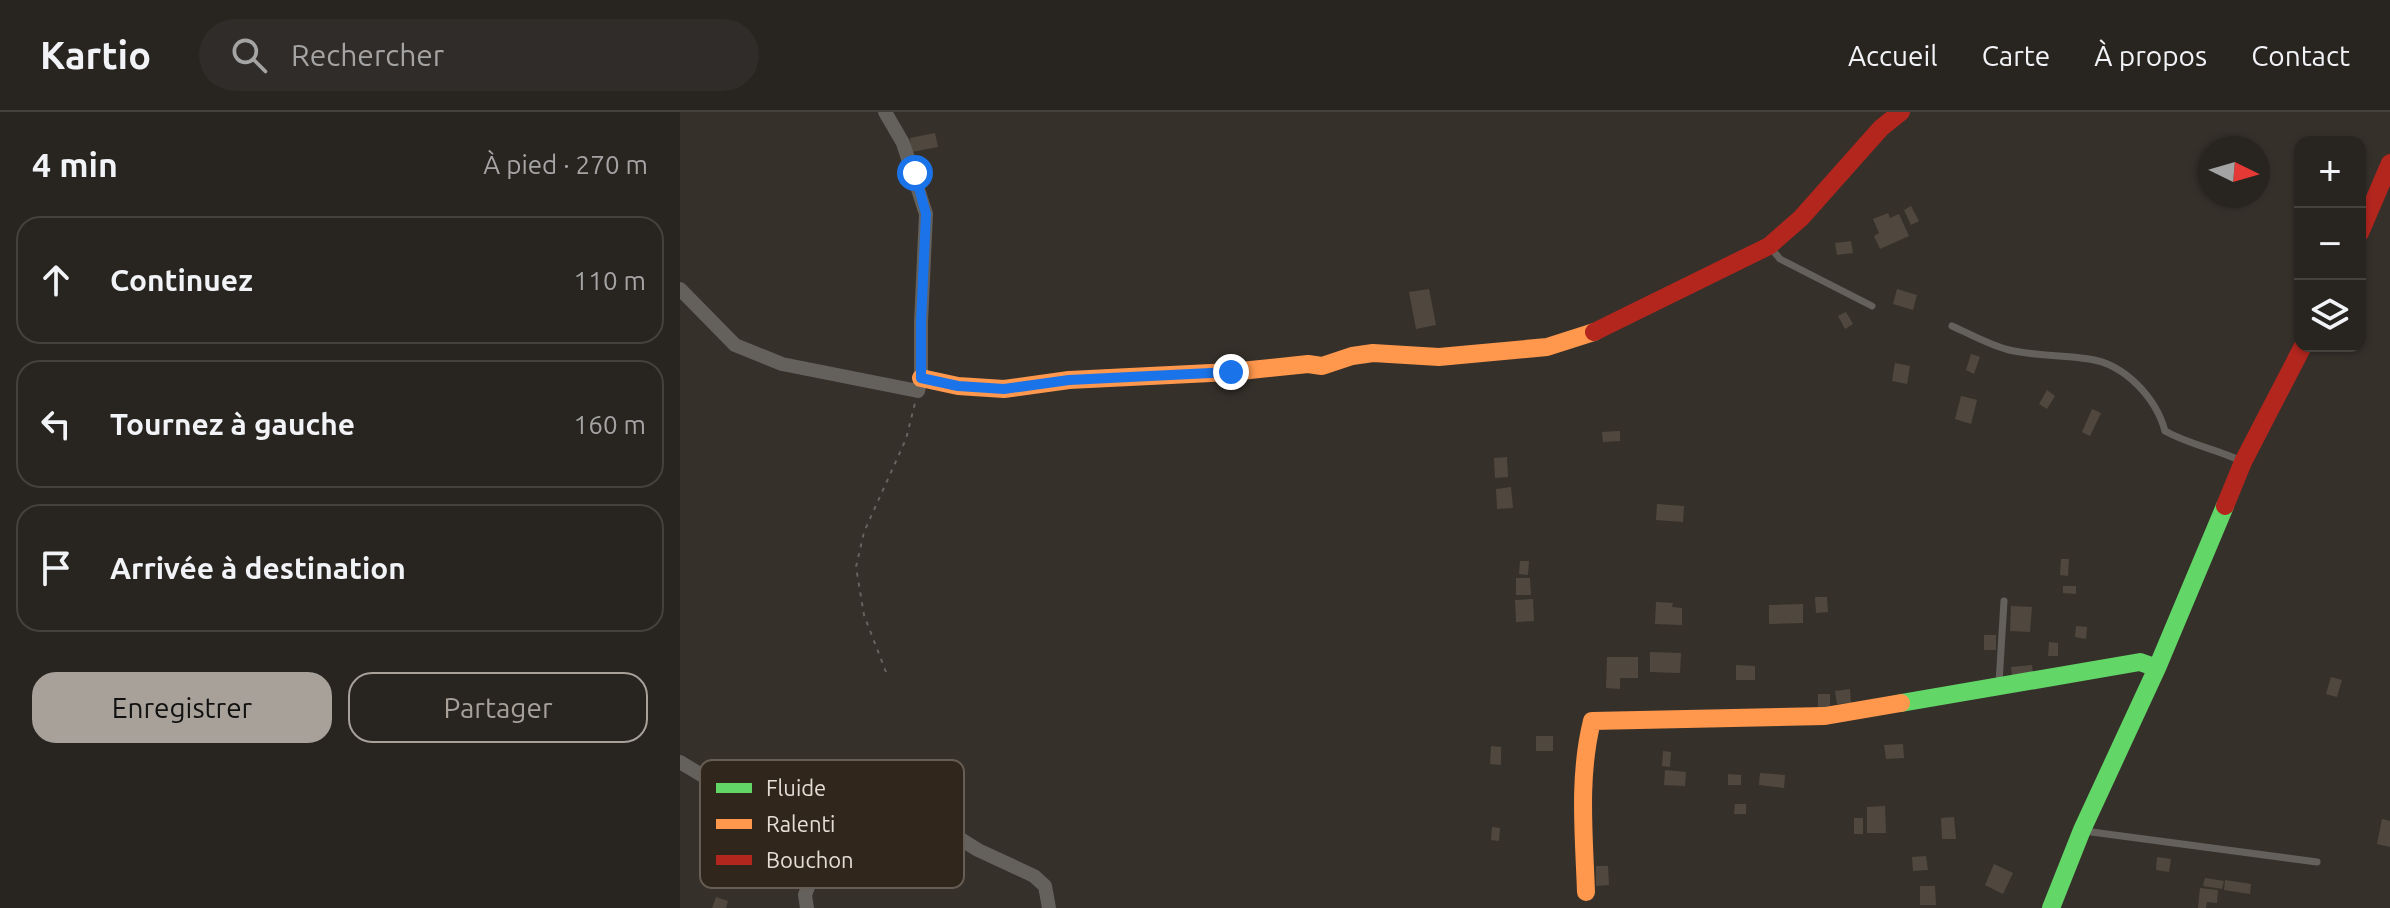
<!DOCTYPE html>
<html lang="fr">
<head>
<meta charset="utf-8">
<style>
	:root { --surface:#282420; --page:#302c29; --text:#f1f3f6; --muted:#a5a4a5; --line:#44413e; --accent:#a7a19a }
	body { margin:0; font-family:Ubuntu,sans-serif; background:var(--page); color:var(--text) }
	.controls { position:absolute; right:24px; top:24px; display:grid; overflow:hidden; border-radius:16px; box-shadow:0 2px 6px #0004 }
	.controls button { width:72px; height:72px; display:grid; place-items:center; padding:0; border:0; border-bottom:2px solid var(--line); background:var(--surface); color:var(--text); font:40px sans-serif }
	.compass { position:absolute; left:1518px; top:24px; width:72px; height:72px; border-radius:50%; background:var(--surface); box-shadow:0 2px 6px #0004; rotate:95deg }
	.stop { position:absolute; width:24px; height:24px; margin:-18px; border:6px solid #1a73e8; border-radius:50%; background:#fff }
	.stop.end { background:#1a73e8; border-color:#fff; box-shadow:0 2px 8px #0008 }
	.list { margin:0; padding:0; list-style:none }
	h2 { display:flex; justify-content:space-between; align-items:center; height:104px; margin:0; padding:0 32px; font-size:34px }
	h2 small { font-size:26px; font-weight:400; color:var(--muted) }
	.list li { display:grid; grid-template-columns:52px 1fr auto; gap:24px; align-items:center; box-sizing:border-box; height:128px; margin:0 16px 16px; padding:0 16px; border:2px solid var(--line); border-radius:24px }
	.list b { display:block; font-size:30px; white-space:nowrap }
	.list em { font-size:26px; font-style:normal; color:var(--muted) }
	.actions { display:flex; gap:16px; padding:24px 32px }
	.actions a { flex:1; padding:18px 0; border:2px solid var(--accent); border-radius:24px; text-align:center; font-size:28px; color:var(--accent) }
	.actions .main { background:var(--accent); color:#111 }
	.icon { flex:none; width:44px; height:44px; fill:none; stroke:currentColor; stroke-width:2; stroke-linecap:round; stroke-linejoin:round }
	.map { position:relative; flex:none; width:1710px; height:796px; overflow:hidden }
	header { display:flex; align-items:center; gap:48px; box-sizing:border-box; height:112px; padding:0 40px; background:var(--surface); border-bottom:2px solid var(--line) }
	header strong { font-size:38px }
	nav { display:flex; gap:44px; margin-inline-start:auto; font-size:28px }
	.search { width:560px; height:72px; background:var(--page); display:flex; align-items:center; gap:20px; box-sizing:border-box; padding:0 28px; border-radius:44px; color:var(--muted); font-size:30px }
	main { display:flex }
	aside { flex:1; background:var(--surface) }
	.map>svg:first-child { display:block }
	.building { fill:#50483e }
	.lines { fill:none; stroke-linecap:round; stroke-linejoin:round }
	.path { stroke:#67635f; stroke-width:2; stroke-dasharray:4 6; stroke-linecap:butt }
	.lane { stroke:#64605b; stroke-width:7 }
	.street { stroke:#64605b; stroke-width:14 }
	.fast { stroke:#63d668; stroke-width:18 }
	.slow { stroke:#ff974d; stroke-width:18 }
	.jam { stroke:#b3261e; stroke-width:18 }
	.route { stroke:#1a73e8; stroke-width:10 }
	.key { fill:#30261c; stroke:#665d54; stroke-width:2 }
	.key-label { font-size:22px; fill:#e4ded7 }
</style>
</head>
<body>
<header>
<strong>Kartio</strong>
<div class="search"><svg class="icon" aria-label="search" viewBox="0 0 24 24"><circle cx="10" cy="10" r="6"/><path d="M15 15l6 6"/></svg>Rechercher</div>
<nav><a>Accueil</a><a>Carte</a><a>À propos</a><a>Contact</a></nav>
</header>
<main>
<aside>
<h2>4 min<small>À pied · 270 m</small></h2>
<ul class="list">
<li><svg class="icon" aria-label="ahead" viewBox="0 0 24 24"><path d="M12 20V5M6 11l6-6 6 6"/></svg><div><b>Continuez</b></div><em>110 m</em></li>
<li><svg class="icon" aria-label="left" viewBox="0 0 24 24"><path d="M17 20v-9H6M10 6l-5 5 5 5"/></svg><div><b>Tournez à gauche</b></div><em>160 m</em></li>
<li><svg class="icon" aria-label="arrive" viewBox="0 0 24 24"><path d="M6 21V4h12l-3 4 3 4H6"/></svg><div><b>Arrivée à destination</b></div></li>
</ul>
<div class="actions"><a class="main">Enregistrer</a><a>Partager</a></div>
</aside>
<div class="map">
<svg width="1710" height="796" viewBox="0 0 1710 796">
	<rect width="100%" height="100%" fill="#35302a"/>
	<path class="building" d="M255 21 258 35 232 40 230 26Z
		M1231 94 1239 109 1231 113 1224 98Z
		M1208 101 1210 106 1219 102 1229 124 1200 137 1194 124 1199 121 1193 107Z
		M1171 129 1173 141 1157 143 1155 131Z
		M749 177 756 213 736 217 729 180Z
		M1217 177 1237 183 1233 198 1213 192Z
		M1166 200 1173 212 1165 217 1158 204Z
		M1291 242 1300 245 1294 262 1286 258Z
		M1215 251 1230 254 1227 272 1212 269Z
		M1367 278 1375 284 1367 297 1359 292Z
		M1281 284 1297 288 1291 312 1275 307Z
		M1412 297 1421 301 1410 324 1402 320Z
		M940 319V329L923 330 922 320Z
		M827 345 828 365 815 366 814 346Z
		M831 375 833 396 817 397 816 377Z
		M977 392 1004 394 1003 410 976 408Z
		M1381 447H1389L1388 464 1380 463Z
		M840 449H849L848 463 839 462Z
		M836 466H850L851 483H836Z
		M1383 474H1396V482L1383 481Z
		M1135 485H1147L1148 500 1136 501Z
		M853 487 854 509 836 510 835 488Z
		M976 490 993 491 992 495 1002 496V513L975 512Z
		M1123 492V511L1089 512V493Z
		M1331 494 1352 495 1350 520 1330 519Z
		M1396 514 1407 515 1406 527 1395 525Z
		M1304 523H1316V538H1304Z
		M1369 530 1378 531V544H1368Z
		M970 540 1001 541 1000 561 970 560Z
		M927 545H958V566H940V577L926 576Z
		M1056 553 1075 554V568H1056Z
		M1352 553 1353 562 1332 565 1331 555Z
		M1651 565 1662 568 1657 585 1646 582Z
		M1170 577 1171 591 1157 592 1155 579Z
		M1138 582H1150V597H1138Z
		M856 624H873V639H856Z
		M1223 632 1224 646 1206 647 1204 633Z
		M811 634 821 635V653L810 652Z
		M983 639 991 640 990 655 982 654Z
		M985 658 1006 660 1005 674 984 673Z
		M1080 661 1105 663 1104 676 1079 673Z
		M1048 662 1061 663V673H1048Z
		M1055 692H1066V702H1054Z
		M1205 694 1206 721H1187V695Z
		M1274 705 1276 727H1262L1261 706Z
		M1174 706H1183V722H1174Z
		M1702 707 1710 709V735L1697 732Z
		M812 715 820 716 819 729 811 728Z
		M1246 744 1248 758 1233 759 1232 745Z
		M1477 745 1491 747 1489 760 1476 758Z
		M1314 752 1333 761 1323 782 1305 773Z
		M916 754H928L929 773 916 774Z
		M1525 766 1544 769 1542 777 1523 774Z
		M1545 768 1571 772 1570 782 1544 778Z
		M1240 774H1255L1256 793H1240Z
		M1520 776 1538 778 1537 791 1527 790 1526 796H1518Z
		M36 785 48 789 46 796H32Z"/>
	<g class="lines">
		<path class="path" d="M206 560 184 503 176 455 184 420 226 327 235 291"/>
		<path class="lane" d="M1091 136 1100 147 1192 194
			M1272 214C1290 222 1309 233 1329 238 1355 244 1382 243 1409 247 1445 252 1476 286 1485 319 1510 333 1537 337 1561 349
			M1319 571 1324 489
			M1404 719 1637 750"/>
		<path class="street" d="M0 177 55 233 102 252 238 279 241 266V211L246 102 223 31 205 0
			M0 650 71 693 142 701
			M127 796 125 783 131 767 142 701 151 696 239 701 298 738 354 764 365 774 369 796"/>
		<path class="fast" d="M1221 591 1460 550 1477 556
			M1371 796 1402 718 1477 556 1545 394"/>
		<path class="slow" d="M241 266 278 274 324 277 389 268 551 260 628 252 642 254 672 244 693 241 759 245 867 235 914 220
			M906 780C904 723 898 665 912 609L1145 604 1221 591"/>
		<path class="jam" d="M1680 121 1710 51
			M914 220 1089 134 1121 106 1201 16 1221 0
			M1545 394 1563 350 1623 234"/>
	</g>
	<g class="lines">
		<path class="route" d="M235 61 246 102 241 211V266L278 274 324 277 389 268 551 260"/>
	</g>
	<rect x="20" y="648" width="264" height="128" rx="12" class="key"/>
	<rect x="36" y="671" width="36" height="10" fill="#63d668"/>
	<rect x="36" y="707" width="36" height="10" fill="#ff974d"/>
	<rect x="36" y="743" width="36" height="10" fill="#b3261e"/>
	<g class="key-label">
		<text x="86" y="684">Fluide</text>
		<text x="86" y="720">Ralenti</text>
		<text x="86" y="756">Bouchon</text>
	</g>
</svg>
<div class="controls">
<button>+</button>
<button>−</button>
<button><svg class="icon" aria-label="layers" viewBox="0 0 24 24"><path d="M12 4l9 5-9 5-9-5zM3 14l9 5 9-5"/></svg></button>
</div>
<svg class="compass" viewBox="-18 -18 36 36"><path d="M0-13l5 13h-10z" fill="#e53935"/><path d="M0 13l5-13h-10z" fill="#a5a4a5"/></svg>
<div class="stop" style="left:235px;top:61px"></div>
<div class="stop end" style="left:551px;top:260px"></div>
</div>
</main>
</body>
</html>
